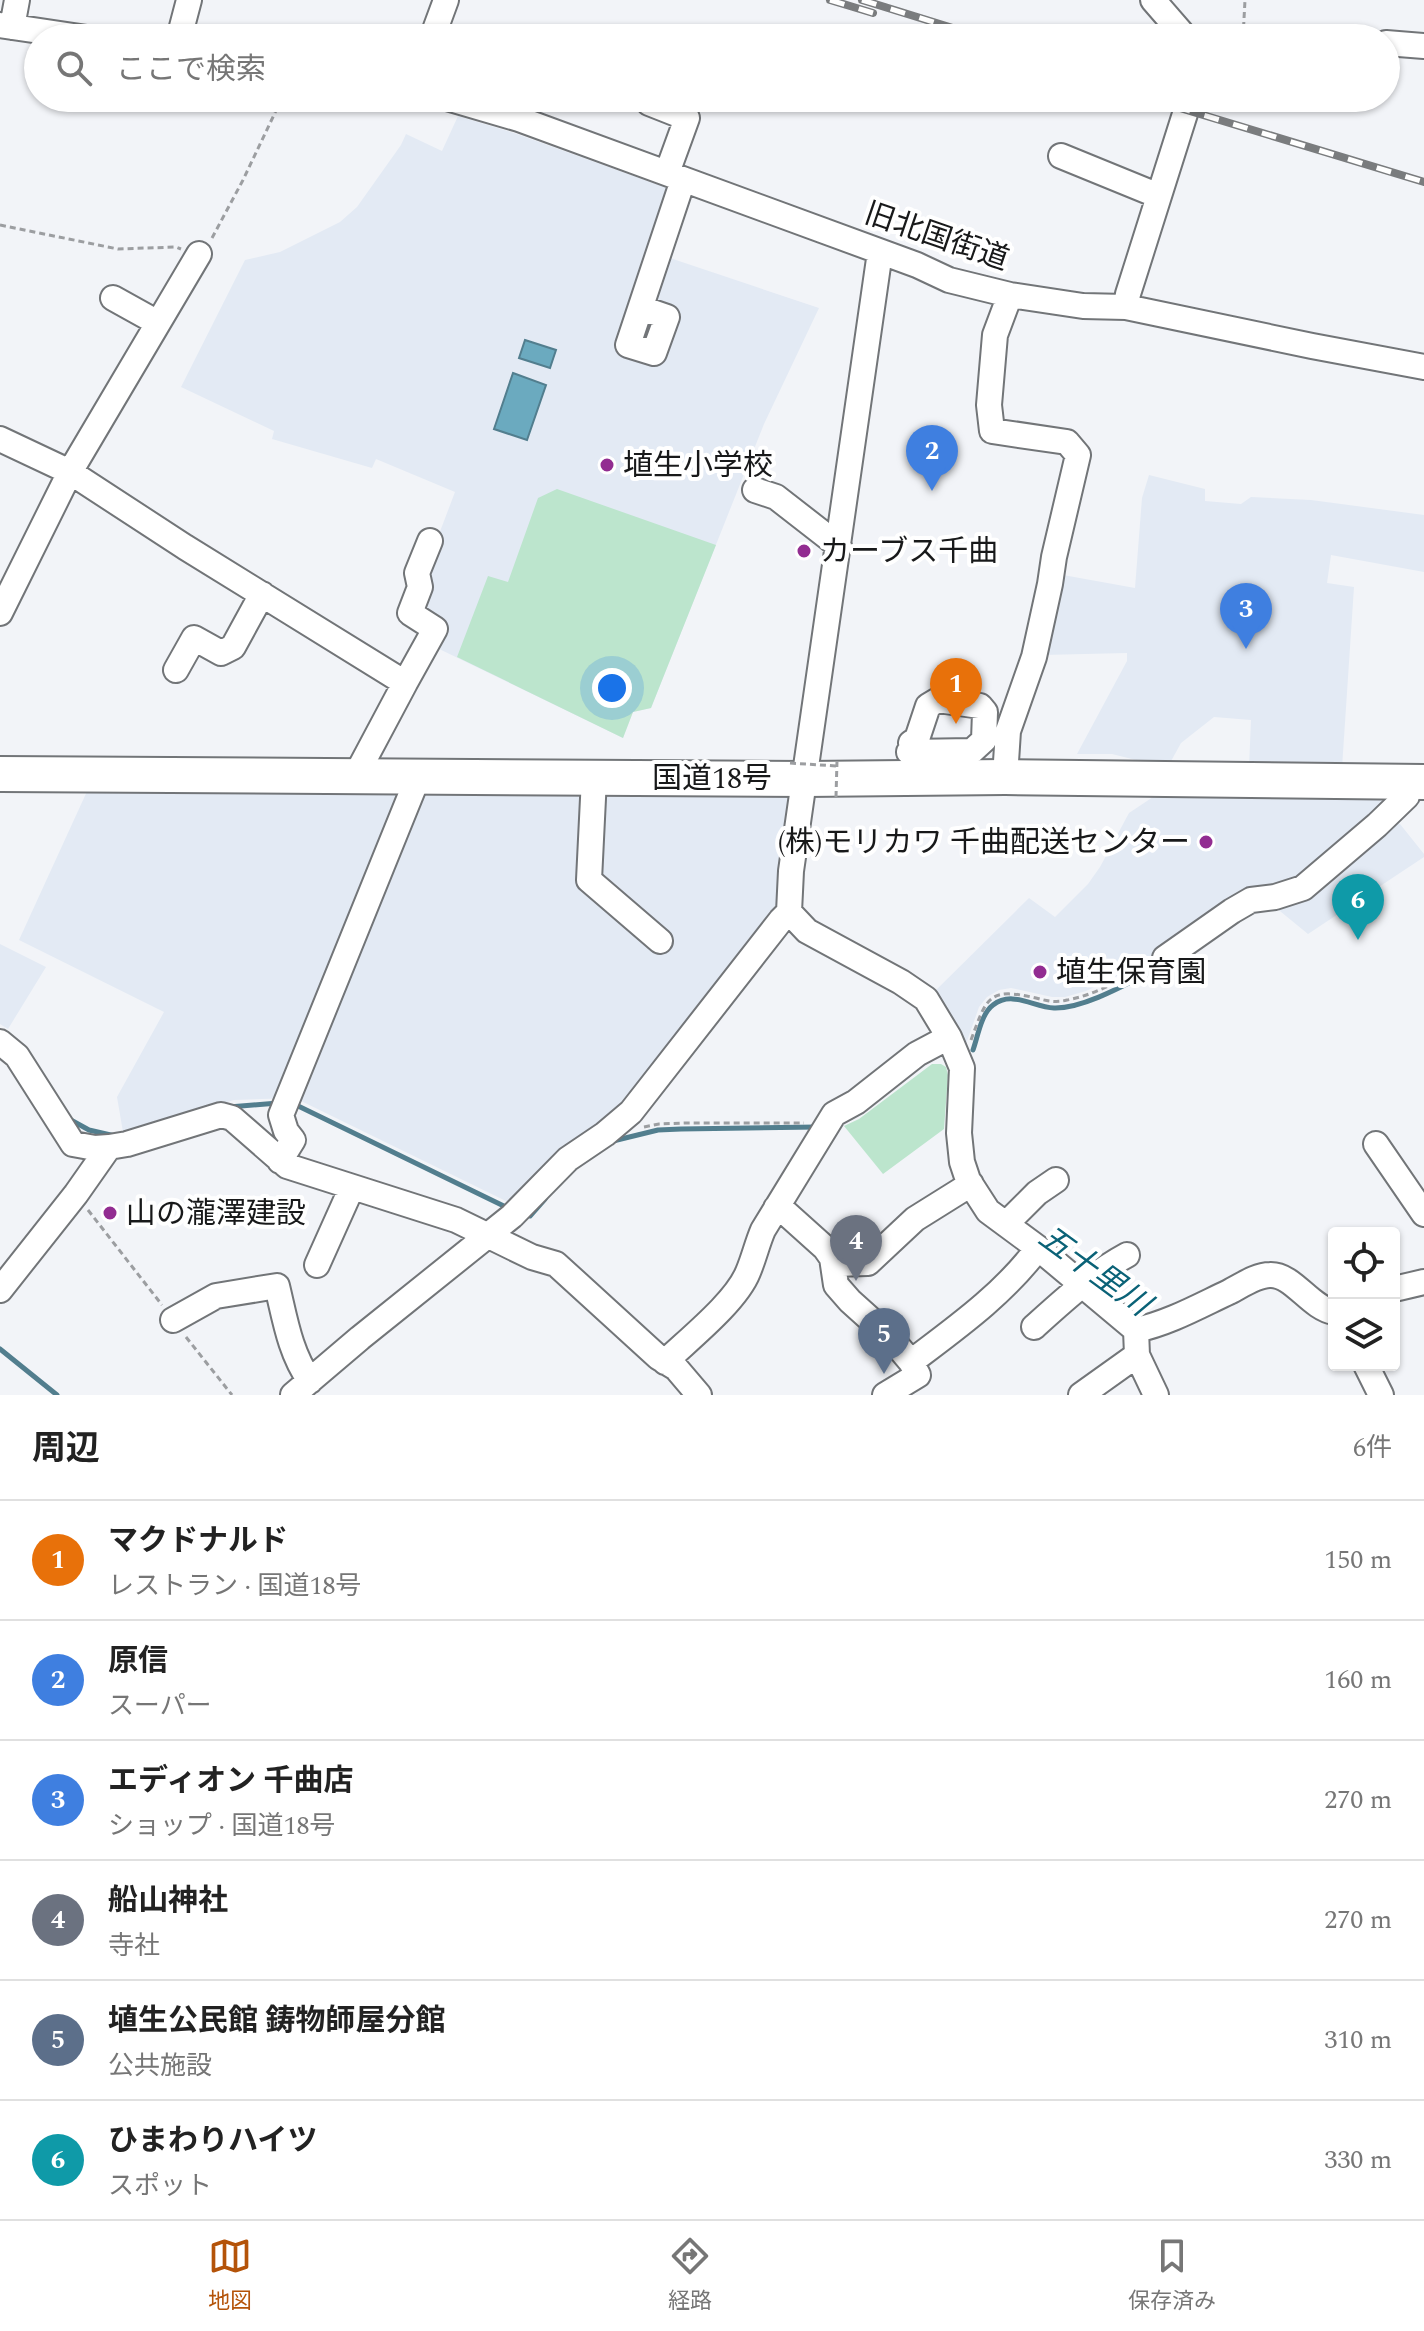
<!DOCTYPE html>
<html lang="ja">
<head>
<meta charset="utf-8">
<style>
	:root { --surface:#fff; --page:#f2f2f2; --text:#222; --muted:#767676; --line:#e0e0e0; --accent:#b45309 }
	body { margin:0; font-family:Spectral,"Noto Sans JP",serif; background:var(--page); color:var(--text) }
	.controls { position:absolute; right:24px; bottom:24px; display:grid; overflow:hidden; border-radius:8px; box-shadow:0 2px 6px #0004 }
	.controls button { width:72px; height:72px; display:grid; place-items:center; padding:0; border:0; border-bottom:2px solid var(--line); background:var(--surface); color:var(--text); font:40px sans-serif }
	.you { position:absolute; left:612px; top:688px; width:28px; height:28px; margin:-20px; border:6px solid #fff; border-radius:50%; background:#1a73e8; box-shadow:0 0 0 12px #1a73e833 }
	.badge { display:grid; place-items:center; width:52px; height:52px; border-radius:50%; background:var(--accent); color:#fff; font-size:26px; font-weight:700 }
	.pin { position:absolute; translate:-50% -66px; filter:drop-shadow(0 2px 4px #0008) }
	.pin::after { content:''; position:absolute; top:42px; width:28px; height:24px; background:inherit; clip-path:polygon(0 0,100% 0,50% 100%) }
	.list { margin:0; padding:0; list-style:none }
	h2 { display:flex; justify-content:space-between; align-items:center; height:104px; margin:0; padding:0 32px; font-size:34px }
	h2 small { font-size:26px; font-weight:400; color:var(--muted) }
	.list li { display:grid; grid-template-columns:52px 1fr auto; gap:24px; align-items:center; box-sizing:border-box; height:120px; padding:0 32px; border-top:2px solid var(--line) }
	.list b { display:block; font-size:30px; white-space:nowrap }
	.list p { margin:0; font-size:26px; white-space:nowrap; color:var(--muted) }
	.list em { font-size:26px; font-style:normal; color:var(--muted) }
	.icon { flex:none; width:44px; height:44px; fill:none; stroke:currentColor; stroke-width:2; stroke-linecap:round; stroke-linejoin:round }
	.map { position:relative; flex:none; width:1424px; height:1395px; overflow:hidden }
	.search { position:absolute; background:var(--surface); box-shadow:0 2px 6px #0004; left:24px; right:24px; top:24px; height:88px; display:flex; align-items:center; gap:20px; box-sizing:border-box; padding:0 28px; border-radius:44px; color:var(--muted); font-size:30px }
	.sheet { height:824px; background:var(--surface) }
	nav { display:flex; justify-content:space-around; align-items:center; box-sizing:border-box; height:112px; border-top:2px solid var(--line); background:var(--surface); font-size:22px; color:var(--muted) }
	nav a { display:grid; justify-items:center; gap:4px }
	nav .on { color:var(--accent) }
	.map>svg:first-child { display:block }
	.built { fill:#e3eaf4 }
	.green { fill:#bce5cd }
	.water { fill:#6baabf; stroke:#527e8e; stroke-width:2 }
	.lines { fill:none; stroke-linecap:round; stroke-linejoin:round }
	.stream { stroke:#527e8e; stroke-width:5 }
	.minor-casing { stroke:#727578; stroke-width:28 }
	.highway-casing { stroke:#727578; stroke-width:38 }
	.path { stroke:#9c9ea1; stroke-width:3; stroke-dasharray:6 4; stroke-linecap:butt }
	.minor { stroke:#fff; stroke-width:24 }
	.highway { stroke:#fff; stroke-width:34 }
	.rail-casing { stroke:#7a7c7e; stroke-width:8 }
	.rail { stroke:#fff; stroke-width:5; stroke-dasharray:15; stroke-linecap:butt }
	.path-bridge { stroke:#9c9ea1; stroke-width:3; stroke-dasharray:6 4; stroke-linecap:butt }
	.poi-dot { fill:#922c91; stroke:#fff; stroke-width:3 }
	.labels { text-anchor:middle; stroke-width:8; stroke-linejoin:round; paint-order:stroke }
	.street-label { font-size:30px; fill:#18191a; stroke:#fff }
	.poi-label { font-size:30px; fill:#18191a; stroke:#fff; text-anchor:start }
	.water-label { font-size:32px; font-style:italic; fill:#0a6277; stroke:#fff }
</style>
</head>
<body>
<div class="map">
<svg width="1424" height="1395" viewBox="0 0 1424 1395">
	<rect width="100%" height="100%" fill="#f2f4f8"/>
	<path class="built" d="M458 116 514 133 684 194 664 256 819 308 764 424 651 708 633 712 623 738 433 646 448 625 420 611 425 571 455 492 376 459 372 468 272 439 274 431 181 387 245 260 280 252 340 222 357 207 401 145 406 134 442 151Z
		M1149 475 1205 489V501L1241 504 1251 497 1311 500 1424 515V572L1331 555 1327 583 1354 587 1342 768H1249L1251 720 1214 717 1181 743 1170 763 1144 762 1112 754H1077L1127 661V653L1043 655 1063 575 1135 588 1142 498Z
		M89 787 792 795 777 911 628 1106 514 1205 295 1098 234 1100 123 1132 117 1097 164 1012 19 940Z
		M1159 793 1397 795 1308 874 1160 955 1086 991 1065 997H1052L1011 988 999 990 987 997 979 1007 966 1044 932 994 1029 898 1055 917 1088 884 1100 867 1129 813Z
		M1390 821 1400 824 1424 854V857L1308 934 1275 907Z
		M0 944 46 967 8 1029 0 1024Z"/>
	<path class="green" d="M557 489 716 545 651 708 633 712 623 738 457 657 488 576 508 582 538 498Z
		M932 1064H941L946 1067 948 1075 944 1129 883 1174 844 1126 859 1119Z"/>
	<path class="water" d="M525 340 556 350 550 368 519 358Z
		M513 373 546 385 527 440 494 429Z"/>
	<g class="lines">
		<path class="stream" d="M973 1050C978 1036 981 1014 993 1005 1012 990 1033 1007 1054 1008 1086 1009 1135 979 1164 965
			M292 1103 510 1209
			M229 1107 278 1103
			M69 1119 89 1130 115 1136
			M613 1141 658 1130 681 1129 817 1127
			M523 1213 530 1216 545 1199
			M0 1349 57 1395"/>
		<defs>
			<path id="minor" d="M1153 0 1186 38
				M0 25 87 38
				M12 27 17 0
				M179 38 189 0
				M432 38 446 0
				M1386 43 1424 46
				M447 98 519 119 917 265 949 280 1010 295 1083 306 1126 307 1312 346 1424 367
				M649 103 687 118 667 173
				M1061 156 1159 196
				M113 298 158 323
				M1126 307 1128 294 1190 98
				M641 308 667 317 654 353 628 345 683 180
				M0 439 70 472 185 547 405 683 355 777
				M755 490 776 497 839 546
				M0 613 70 472 199 254
				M176 670 194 638 221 653 233 647 262 594
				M405 683 435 629 410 613 420 587 417 573 430 541
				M909 752 972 751 984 740 985 712 980 706 938 700 928 706 917 739 911 743
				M1005 777 1008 731 1034 657 1050 584 1054 557 1078 455 1067 442 992 431 989 405 995 335 1010 295
				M594 778 589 880 660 941
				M789 912 807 931 901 982 926 999 949 1037 962 1068 959 1133 962 1162 968 1180 988 1211 1038 1248 1136 1330 1137 1355 1156 1395
				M1165 958 1232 911 1251 900 1275 897 1303 888 1377 825 1407 796 1409 782
				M0 1042 17 1056 73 1144 95 1148 109 1147
				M1376 1144 1424 1214
				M280 1161 293 1140 286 1131 281 1115 418 777
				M776 1208 786 1213 825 1248 832 1258 836 1285 850 1301 890 1337 911 1362
				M1006 1224 1037 1193 1056 1180
				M833 1264 868 1263 915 1219 971 1184
				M317 1265 352 1187
				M1394 1289 1424 1282
				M0 1290 76 1194 109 1147 127 1144 221 1115 232 1118 287 1166 456 1220 532 1257 556 1264 658 1357 676 1368 699 1395
				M173 1320 216 1296 277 1286C285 1319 290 1353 310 1381
				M1034 1327C1064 1300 1092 1274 1127 1255
				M1136 1330C1169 1323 1199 1306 1229 1292 1241 1286 1256 1275 1270 1275 1293 1274 1310 1308 1334 1312
				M665 1362C689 1339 736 1302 748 1272 754 1258 757 1244 763 1230L834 1114 856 1102 917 1054 949 1037
				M1366 1365 1381 1395
				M293 1395 360 1338 512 1216 568 1159 605 1134 631 1112 781 920 789 912 791 871 880 252
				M885 1395 918 1375 911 1362C956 1328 1004 1294 1038 1248
				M1081 1395 1137 1355"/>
			<path id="highway" d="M0 774 806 779 1005 777 1424 782"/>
		</defs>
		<use href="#minor" class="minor-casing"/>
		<use href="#highway" class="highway-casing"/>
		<path class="path" d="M1243 38 1245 0
			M0 225 118 249 176 247 181 249
			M212 238 243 180 282 98
			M971 1040C987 997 988 987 1036 998 1047 1001 1056 1003 1067 1000 1096 995 1121 979 1147 966
			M644 1127 659 1124 686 1123H804
			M88 1210 162 1305
			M186 1337 232 1395"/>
		<use href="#minor" class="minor"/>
		<use href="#highway" class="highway"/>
		<defs>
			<path id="rail" d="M830 0 873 13
				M862 0 985 38
				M1147 98 1424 182"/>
		</defs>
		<use href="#rail" class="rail-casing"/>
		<use href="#rail" class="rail"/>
		<path class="path-bridge" d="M790 763 836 766
			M836 797 837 761"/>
	</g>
	<g class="poi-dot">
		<circle cx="607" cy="465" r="8"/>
		<circle cx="804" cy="551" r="8"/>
		<circle cx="1206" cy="842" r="8"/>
		<circle cx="1040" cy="972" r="8"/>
		<circle cx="110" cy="1213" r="8"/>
	</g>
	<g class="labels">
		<g class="street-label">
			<text transform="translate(937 236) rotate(19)" y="10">旧北国街道</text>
			<text x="712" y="788">国道18号</text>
		</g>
		<g class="poi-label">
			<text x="623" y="475">埴生小学校</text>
			<text x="820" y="561">カーブス千曲</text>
			<text x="1190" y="852" text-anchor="end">(株)モリカワ 千曲配送センター</text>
			<text x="1056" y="982">埴生保育園</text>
			<text x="126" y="1223">山の瀧澤建設</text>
		</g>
		<g class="water-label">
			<text transform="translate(1095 1270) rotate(36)" y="11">五十里川</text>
		</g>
	</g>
</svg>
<div class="controls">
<button><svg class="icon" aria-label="locate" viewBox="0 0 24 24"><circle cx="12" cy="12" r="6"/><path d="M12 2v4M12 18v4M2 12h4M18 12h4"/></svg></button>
<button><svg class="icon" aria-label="layers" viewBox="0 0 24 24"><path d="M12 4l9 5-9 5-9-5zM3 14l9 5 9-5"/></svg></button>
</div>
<div class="you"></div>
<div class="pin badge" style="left:956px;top:724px;background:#e8710a">1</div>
<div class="pin badge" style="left:932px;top:491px;background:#3f7fe0">2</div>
<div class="pin badge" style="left:1246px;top:649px;background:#3f7fe0">3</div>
<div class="pin badge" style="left:856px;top:1281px;background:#6b7280">4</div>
<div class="pin badge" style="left:884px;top:1374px;background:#5c6f8a">5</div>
<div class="pin badge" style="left:1358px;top:940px;background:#0f9aa8">6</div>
<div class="search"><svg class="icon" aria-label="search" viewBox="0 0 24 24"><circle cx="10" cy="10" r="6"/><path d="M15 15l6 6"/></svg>ここで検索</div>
</div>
<section class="sheet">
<h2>周辺<small>6件</small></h2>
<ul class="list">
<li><span class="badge" style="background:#e8710a">1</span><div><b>マクドナルド</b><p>レストラン · 国道18号</p></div><em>150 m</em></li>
<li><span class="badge" style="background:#3f7fe0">2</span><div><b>原信</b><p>スーパー</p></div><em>160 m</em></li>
<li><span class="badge" style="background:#3f7fe0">3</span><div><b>エディオン 千曲店</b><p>ショップ · 国道18号</p></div><em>270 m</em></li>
<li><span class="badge" style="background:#6b7280">4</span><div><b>船山神社</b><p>寺社</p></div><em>270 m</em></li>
<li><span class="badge" style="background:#5c6f8a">5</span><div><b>埴生公民館 鋳物師屋分館</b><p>公共施設</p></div><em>310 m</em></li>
<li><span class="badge" style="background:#0f9aa8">6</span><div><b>ひまわりハイツ</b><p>スポット</p></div><em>330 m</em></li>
</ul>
</section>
<nav>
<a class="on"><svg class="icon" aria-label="map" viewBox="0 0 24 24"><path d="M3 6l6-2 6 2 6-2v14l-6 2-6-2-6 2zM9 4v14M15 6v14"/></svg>地図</a>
<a><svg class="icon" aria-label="directions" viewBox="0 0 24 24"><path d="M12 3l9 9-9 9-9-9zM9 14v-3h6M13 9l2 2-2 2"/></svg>経路</a>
<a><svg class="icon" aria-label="saved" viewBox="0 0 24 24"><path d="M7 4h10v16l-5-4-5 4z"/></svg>保存済み</a>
</nav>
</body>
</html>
